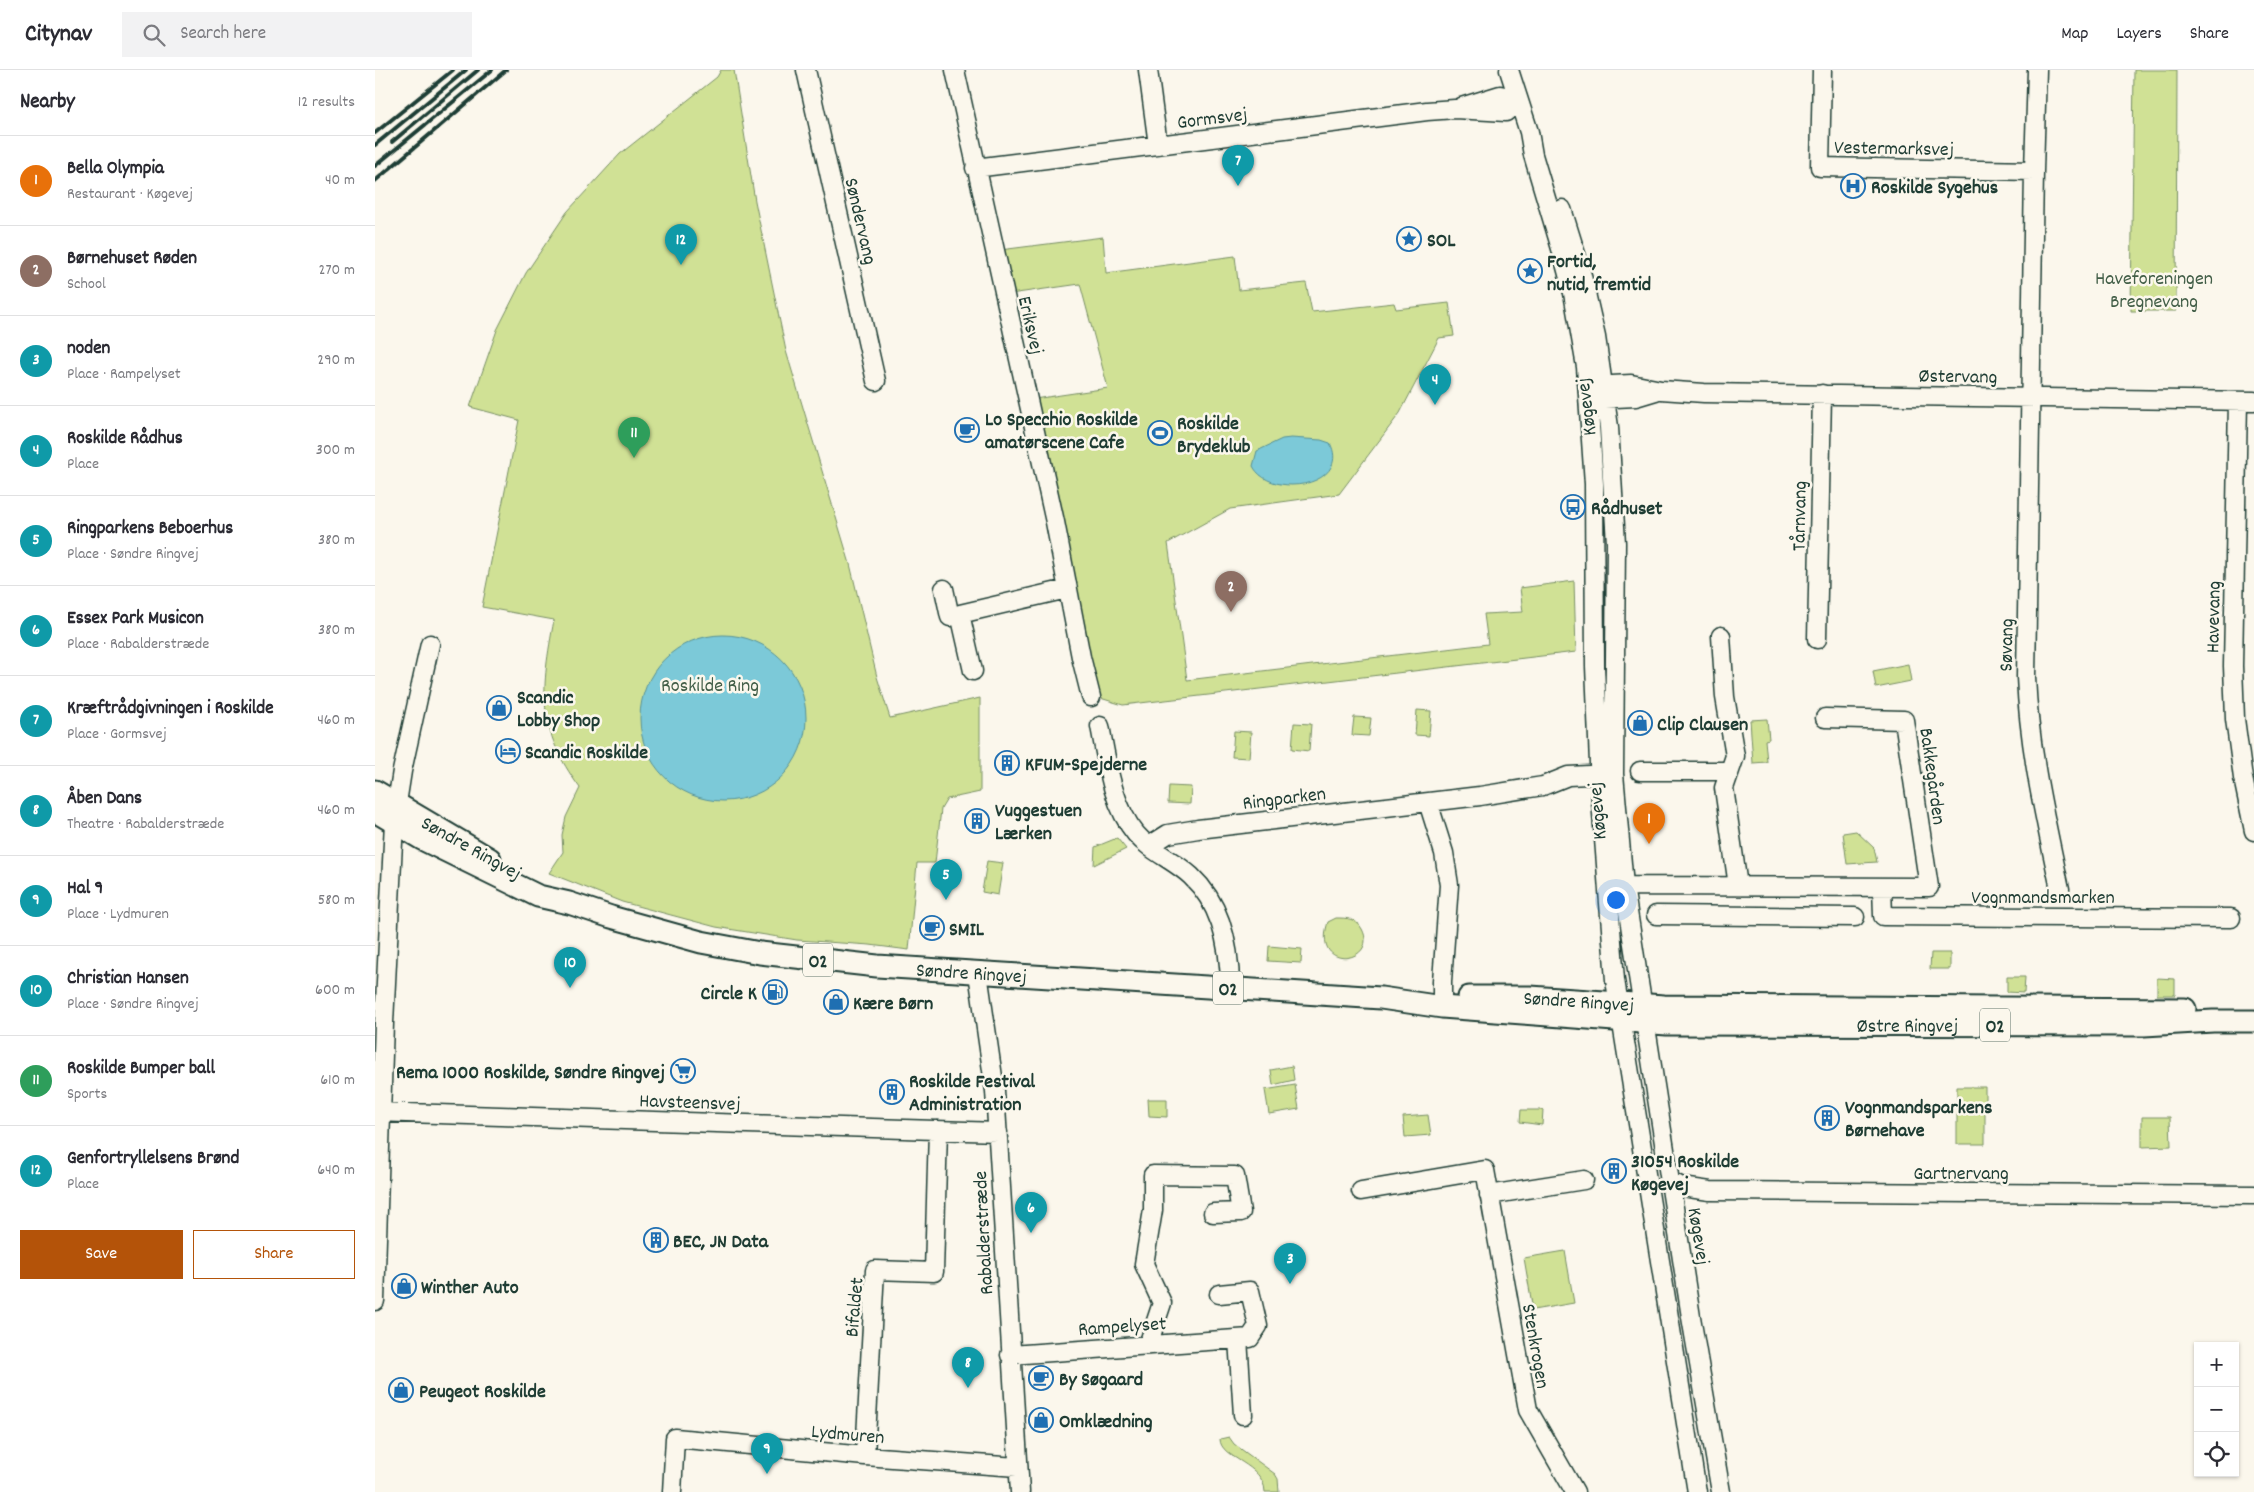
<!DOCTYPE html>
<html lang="en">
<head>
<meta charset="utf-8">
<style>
	:root { --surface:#fff; --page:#f2f2f3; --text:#2b2b33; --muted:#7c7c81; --line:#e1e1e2; --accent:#b45309 }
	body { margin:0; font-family:Dekko,sans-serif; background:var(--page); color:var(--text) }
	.controls { position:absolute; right:15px; bottom:15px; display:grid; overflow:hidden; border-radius:0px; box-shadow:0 1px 4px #0004 }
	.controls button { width:45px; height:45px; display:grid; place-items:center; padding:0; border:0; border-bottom:1px solid var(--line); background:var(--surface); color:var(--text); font:25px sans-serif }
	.you { position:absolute; left:1240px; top:829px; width:18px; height:18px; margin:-12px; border:4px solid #fff; border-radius:50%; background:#1a73e8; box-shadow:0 0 0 8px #1a73e833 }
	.badge { display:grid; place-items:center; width:32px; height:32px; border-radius:50%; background:var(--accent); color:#fff; font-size:16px; font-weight:700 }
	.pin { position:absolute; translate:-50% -41px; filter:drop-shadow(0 1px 2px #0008) }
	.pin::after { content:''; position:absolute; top:26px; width:18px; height:15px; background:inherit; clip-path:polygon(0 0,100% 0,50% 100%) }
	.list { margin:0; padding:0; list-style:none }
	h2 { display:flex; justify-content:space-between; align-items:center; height:65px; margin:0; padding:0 20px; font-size:21px }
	h2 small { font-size:16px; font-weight:400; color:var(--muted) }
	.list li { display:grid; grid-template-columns:32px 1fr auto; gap:15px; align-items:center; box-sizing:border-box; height:90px; padding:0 20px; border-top:1px solid var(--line) }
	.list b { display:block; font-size:19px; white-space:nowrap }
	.list p { margin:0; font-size:16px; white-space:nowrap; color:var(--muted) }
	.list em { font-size:16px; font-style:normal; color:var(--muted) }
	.actions { display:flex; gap:10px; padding:15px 20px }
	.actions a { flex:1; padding:11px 0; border:1px solid var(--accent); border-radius:0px; text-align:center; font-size:18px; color:var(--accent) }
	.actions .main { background:var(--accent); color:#fff }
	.icon { flex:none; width:28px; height:28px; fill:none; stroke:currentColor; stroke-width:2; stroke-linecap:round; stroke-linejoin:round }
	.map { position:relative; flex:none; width:1879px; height:1422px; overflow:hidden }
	header { display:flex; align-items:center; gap:30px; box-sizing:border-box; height:70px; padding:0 25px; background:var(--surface); border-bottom:1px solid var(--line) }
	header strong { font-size:24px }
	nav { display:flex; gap:28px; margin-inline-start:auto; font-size:18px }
	.search { width:350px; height:45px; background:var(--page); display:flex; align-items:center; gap:12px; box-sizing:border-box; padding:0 18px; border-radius:0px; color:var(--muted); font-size:19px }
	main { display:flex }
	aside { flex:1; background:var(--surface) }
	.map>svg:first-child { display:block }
	.green { fill:#d0e195; stroke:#788f64 }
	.water { fill:#7bc9d8; stroke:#569196 }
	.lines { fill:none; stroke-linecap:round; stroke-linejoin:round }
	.minor-casing { stroke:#1f3d34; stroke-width:21 }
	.major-casing { stroke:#1f3d34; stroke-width:25 }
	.minor { stroke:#fbf7ec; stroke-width:18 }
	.major { stroke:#fbf7ec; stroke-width:21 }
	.rail { stroke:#1f3d34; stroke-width:4 }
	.labels { text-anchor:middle; stroke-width:5; stroke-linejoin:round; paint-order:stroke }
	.shield { fill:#fbf7ec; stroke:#61756b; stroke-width:1 }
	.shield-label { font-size:19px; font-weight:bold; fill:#1f3d34 }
	.street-label { font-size:20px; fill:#1f3d34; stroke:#fbf7ec }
	.poi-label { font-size:20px; font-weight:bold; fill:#1f3d34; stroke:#fbf7ec; text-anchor:start }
	.park-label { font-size:20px; fill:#425e47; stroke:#fbf7ec }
</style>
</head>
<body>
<header>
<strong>Citynav</strong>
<div class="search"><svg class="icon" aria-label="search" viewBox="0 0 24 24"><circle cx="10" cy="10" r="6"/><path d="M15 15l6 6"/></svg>Search here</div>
<nav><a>Map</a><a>Layers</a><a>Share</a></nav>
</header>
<main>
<aside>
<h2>Nearby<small>12 results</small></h2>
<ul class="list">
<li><span class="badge" style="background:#e8710a">1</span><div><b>Bella Olympia</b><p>Restaurant · Køgevej</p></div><em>40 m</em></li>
<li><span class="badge" style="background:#8d6e63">2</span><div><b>Børnehuset Røden</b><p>School</p></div><em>270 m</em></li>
<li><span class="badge" style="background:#0f9aa8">3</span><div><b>noden</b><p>Place · Rampelyset</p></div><em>290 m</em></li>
<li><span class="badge" style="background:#0f9aa8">4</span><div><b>Roskilde Rådhus</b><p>Place</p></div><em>300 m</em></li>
<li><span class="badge" style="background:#0f9aa8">5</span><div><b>Ringparkens Beboerhus</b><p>Place · Søndre Ringvej</p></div><em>380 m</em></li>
<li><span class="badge" style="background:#0f9aa8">6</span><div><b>Essex Park Musicon</b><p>Place · Rabalderstræde</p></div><em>380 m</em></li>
<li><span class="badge" style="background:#0f9aa8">7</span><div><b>Kræftrådgivningen i Roskilde</b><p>Place · Gormsvej</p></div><em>460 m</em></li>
<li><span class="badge" style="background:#0f9aa8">8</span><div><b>Åben Dans</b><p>Theatre · Rabalderstræde</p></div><em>460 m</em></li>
<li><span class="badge" style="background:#0f9aa8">9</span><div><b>Hal 9</b><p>Place · Lydmuren</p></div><em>580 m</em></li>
<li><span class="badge" style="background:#0f9aa8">10</span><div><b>Christian Hansen</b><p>Place · Søndre Ringvej</p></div><em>600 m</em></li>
<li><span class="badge" style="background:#2e9e5b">11</span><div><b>Roskilde Bumper ball</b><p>Sports</p></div><em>610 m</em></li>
<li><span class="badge" style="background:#0f9aa8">12</span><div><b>Genfortryllelsens Brønd</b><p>Place</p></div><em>640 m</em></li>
</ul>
<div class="actions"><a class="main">Save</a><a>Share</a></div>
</aside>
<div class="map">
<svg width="1879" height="1422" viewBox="0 0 1879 1422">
	<rect width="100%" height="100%" fill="#fbf7ec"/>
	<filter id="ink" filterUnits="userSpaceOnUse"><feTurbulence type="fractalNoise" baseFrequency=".02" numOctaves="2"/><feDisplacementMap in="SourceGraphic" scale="10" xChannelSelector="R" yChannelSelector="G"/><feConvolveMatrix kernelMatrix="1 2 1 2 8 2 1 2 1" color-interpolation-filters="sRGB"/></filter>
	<g filter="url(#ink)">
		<path class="green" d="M346 0H359L380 131 411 281 475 494 502 607 515 648 605 628V722L572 729 566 739 560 793H542L534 880 495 875 422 870 341 857 247 832 174 803 188 782 187 765 191 747 205 718C161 658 166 620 179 550L107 537 144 350 95 337 122 260 151 203 192 142 245 84 342 7Z
			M1759 0H1802L1801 241H1756Z
			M728 167 731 203 860 186 864 220 931 213 937 242 1019 233 1021 239 1074 233 1079 266 1064 268 1025 343 964 424 855 439 793 473 812 610 1113 574 1109 544 1148 542 1145 518 1199 511 1201 582 748 635 722 627 659 329 733 318 705 214 635 224 625 180Z
			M1533 594 1536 611 1501 618 1498 601Z
			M1042 640 1056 641 1054 666 1040 665Z
			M979 647 996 648 994 666 977 665Z
			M1392 649 1394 669 1390 670 1392 692 1378 693 1375 650Z
			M919 653 936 654 934 681 917 679Z
			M859 661 876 662 874 688 857 687Z
			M794 716 816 717 815 734 793 733Z
			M1481 761 1499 778 1502 792 1472 794 1468 763Z
			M742 768 751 779 719 795 720 777Z
			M612 791 628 793 623 825 607 822Z
			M961 848C972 848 981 848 987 859 1005 893 936 904 953 852Z
			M894 876 927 879 926 893 893 891Z
			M1556 883H1575V899H1555Z
			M1632 907H1650L1649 923 1632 922Z
			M1782 908 1800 909V925H1782Z
			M917 996 919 1010 898 1015 896 1000Z
			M920 1015 924 1039 894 1044 890 1020Z
			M1582 1017H1610V1074H1582Z
			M773 1029H792V1047L774 1046Z
			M1146 1040H1168L1167 1055 1145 1052Z
			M1053 1045 1056 1065 1030 1067 1028 1047Z
			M1767 1047H1795L1796 1076 1767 1077Z
			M1190 1181 1199 1233 1158 1240 1149 1188Z
			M854 1367 859 1374 900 1404 903 1409 904 1422H890C889 1393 845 1389 845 1369Z"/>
		<path class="water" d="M916 368 946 370 955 373C977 416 895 430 878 396L882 381 907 369Z
			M265 648a83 83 0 1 1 166 0a83 83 0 1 1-166 0Z"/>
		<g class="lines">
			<defs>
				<path id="minor" d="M431 0 501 311
					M580 0 680 452 706 587 716 627
					M773 0 783 75
					M1134 0 1154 62 1158 85 1187 182 1198 223 1211 297 1219 414 1220 596 1225 718 1240 910 1322 1422
					M1447 0 1445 97 1659 101 1651 607C1654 679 1670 748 1685 819
					M1086 37 1125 25 1143 29
					M600 98 1052 41 1080 39 1131 42 1143 29
					M1659 101 1662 0
					M1187 139 1205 197 1221 267 1234 357 1241 473 1239 704 1249 816 1316 1247 1346 1422
					M1218 316 1256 314 1286 320 1329 323 1879 331
					M1220 329 1261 327 1281 321
					M1863 331 1858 596 1860 649 1868 708 1879 761
					M569 519 575 547 585 544
					M1346 566 1350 627 1360 686 1349 718 1363 816
					M1442 569 1447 324
					M598 601 585 544 692 519
					M725 656C732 692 737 735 761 764 776 782 799 790 816 806 847 835 855 877 855 918
					M1265 701H1354
					M1053 732 1069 783 1074 815 1067 911V937
					M774 776 793 764 823 759 1105 726 1168 716 1193 706 1235 704
					M1238 816 1554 817 1529 650 1450 648
					M1507 817 1508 846 1856 848
					M1281 845 1480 847
					M603 903 620 1021 645 1422
					M0 1042 623 1062
					M1295 1111 1307 1117 1335 1121 1879 1125
					M986 1121 1110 1100 1153 1340 1200 1422
					M1114 1125 1209 1110
					M0 1231 9 953 19 752 27 701 55 574
					M863 1269 868 1345
					M773 1275 787 1233 769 1194 778 1140V1105L860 1106 866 1142 838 1143
					M635 1285 875 1268 883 1256 875 1221 844 1224
					M490 1386 500 1200 559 1202 563 1060
					M297 1422 300 1368 490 1386 642 1397"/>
				<g id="major">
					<path d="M0 721 115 789"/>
					<path id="s1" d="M0 741 47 769 163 826 194 833 236 847 326 872 385 883 502 896 1006 928 1067 937 1292 954 1769 955 1838 951H1879"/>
					<path id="s2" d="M1094 927H1155L1289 936 1810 939"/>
				</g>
			</defs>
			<use href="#minor" class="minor-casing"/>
			<use href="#major" class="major-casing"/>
			<use href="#minor" class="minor"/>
			<use href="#major" class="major"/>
			<path class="rail" d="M0 63 78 0
				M17 72 103 0
				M0 75 91 0
				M0 96 117 0
				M0 111 131 0"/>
		</g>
	</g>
	<defs>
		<symbol id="hospital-ring" viewBox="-11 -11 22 22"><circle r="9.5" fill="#fbf7ec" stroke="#1f6fb2" stroke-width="1.5"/><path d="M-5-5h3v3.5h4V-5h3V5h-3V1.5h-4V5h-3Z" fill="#1f6fb2"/></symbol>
		<symbol id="sight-ring" viewBox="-11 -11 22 22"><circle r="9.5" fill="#fbf7ec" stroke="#1f6fb2" stroke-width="1.5"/><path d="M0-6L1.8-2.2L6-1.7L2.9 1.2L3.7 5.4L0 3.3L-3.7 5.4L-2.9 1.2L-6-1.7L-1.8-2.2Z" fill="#1f6fb2"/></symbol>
		<symbol id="cafe-ring" viewBox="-11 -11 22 22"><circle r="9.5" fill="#fbf7ec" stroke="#1f6fb2" stroke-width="1.5"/><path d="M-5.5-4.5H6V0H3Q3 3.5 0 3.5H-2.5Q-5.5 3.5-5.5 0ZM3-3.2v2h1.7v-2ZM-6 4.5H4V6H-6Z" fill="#1f6fb2"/></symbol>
		<symbol id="stadium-ring" viewBox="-11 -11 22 22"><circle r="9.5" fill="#fbf7ec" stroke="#1f6fb2" stroke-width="1.5"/><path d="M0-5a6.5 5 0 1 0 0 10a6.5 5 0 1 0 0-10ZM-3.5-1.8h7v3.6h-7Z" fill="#1f6fb2"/></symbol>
		<symbol id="bus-ring" viewBox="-11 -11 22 22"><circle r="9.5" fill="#fbf7ec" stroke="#1f6fb2" stroke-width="1.5"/><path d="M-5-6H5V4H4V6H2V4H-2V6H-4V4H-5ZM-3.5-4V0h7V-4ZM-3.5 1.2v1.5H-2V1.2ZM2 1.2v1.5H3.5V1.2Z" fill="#1f6fb2"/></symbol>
		<symbol id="shop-ring" viewBox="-11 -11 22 22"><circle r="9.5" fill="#fbf7ec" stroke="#1f6fb2" stroke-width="1.5"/><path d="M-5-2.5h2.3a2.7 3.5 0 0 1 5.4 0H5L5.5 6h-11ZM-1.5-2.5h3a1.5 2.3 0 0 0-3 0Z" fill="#1f6fb2"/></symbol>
		<symbol id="hotel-ring" viewBox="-11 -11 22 22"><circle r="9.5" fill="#fbf7ec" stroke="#1f6fb2" stroke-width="1.5"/><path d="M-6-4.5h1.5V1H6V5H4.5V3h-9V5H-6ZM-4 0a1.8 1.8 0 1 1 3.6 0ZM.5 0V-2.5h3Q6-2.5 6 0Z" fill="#1f6fb2"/></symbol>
		<symbol id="building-ring" viewBox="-11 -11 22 22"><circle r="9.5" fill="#fbf7ec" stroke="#1f6fb2" stroke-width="1.5"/><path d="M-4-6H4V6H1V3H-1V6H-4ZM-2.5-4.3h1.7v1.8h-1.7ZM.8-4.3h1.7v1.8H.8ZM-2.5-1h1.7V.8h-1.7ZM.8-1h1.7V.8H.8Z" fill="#1f6fb2"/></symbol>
		<symbol id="fuel-ring" viewBox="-11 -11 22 22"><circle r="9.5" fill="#fbf7ec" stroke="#1f6fb2" stroke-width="1.5"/><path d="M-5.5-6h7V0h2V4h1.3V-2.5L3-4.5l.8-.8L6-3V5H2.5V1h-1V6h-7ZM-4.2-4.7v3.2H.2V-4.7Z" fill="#1f6fb2"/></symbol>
		<symbol id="supermarket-ring" viewBox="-11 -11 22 22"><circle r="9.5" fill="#fbf7ec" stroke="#1f6fb2" stroke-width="1.5"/><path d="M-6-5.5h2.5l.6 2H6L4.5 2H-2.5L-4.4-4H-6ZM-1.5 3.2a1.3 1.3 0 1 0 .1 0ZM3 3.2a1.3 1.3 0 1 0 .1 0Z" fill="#1f6fb2"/></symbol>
	</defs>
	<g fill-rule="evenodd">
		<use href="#hospital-ring" x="1464" y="102" width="28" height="28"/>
		<use href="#sight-ring" x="1020" y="155" width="28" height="28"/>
		<use href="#sight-ring" x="1141" y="187" width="28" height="28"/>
		<use href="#cafe-ring" x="578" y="346" width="28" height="28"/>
		<use href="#stadium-ring" x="771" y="349" width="28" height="28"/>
		<use href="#bus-ring" x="1184" y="423" width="28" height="28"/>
		<use href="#shop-ring" x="110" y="624" width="28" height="28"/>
		<use href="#shop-ring" x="1251" y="639" width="28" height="28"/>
		<use href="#hotel-ring" x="119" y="667" width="28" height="28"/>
		<use href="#building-ring" x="618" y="679" width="28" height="28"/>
		<use href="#building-ring" x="588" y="737" width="28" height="28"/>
		<use href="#cafe-ring" x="543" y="844" width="28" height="28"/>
		<use href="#fuel-ring" x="386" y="908" width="28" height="28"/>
		<use href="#shop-ring" x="447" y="918" width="28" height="28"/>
		<use href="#supermarket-ring" x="294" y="987" width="28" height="28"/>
		<use href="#building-ring" x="503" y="1008" width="28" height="28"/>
		<use href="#building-ring" x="1438" y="1034" width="28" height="28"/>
		<use href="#building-ring" x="1225" y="1087" width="28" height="28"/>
		<use href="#building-ring" x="267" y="1156" width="28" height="28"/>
		<use href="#shop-ring" x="15" y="1202" width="28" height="28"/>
		<use href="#cafe-ring" x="652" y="1294" width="28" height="28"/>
		<use href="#shop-ring" x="12" y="1306" width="28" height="28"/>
		<use href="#shop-ring" x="652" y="1336" width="28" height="28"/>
	</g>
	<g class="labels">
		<g class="shield">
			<rect x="428" y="873.5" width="30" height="33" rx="4"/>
			<rect x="838" y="901.5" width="30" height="33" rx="4"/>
			<rect x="1605" y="938.5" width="30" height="33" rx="4"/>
		</g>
		<g class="shield-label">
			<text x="443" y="897">O2</text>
			<text x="853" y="925">O2</text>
			<text x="1620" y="962">O2</text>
		</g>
		<g class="street-label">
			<text transform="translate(837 47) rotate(-7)" y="7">Gormsvej</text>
			<text transform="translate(1519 77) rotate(1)" y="7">Vestermarksvej</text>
			<text transform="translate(487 151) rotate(77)" y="7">Søndervang</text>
			<text transform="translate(657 255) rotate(77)" y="7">Eriksvej</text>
			<text transform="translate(1583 305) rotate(1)" y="7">Østervang</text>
			<text transform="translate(1210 337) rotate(-97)" y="7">Køgevej</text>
			<text transform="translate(1423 446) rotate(-89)" y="7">Tårnvang</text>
			<text transform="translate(1837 547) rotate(-89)" y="7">Havevang</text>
			<text transform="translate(1630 575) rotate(-89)" y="7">Søvang</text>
			<text transform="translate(1559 706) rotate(82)" y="7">Bakkegården</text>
			<text transform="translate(909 727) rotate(-7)" y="7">Ringparken</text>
			<text transform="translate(1221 741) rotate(-95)" y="7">Køgevej</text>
			<text transform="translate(97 777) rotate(29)" y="7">Søndre Ringvej</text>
			<text x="1668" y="833">Vognmandsmarken</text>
			<text dy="7" stroke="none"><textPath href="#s1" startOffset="626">Søndre Ringvej</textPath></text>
			<text dy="7" stroke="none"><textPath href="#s2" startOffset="110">Søndre Ringvej</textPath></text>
			<text dy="7" stroke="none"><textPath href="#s1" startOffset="1564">Østre Ringvej</textPath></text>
			<text transform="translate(315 1031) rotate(2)" y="7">Havsteensvej</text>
			<text x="1586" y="1109">Gartnervang</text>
			<text transform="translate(607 1163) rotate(-93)" y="7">Rabalderstræde</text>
			<text transform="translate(1325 1166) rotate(81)" y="7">Køgevej</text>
			<text transform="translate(478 1237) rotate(-85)" y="7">Bifaldet</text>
			<text transform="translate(747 1255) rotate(-4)" y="7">Rampelyset</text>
			<text transform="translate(1162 1276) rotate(80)" y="7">Stenkrogen</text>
			<text transform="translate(473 1363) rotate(5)" y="7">Lydmuren</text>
		</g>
		<g class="poi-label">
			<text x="1496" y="123">Roskilde Sygehus</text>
			<text x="1052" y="176">SOL</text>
			<text x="1172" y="197">Fortid,<tspan x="1172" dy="23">nutid, fremtid</tspan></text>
			<text x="610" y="355">Lo Specchio Roskilde<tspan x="610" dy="23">amatørscene Cafe</tspan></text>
			<text x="802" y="359">Roskilde<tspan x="802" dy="23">Brydeklub</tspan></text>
			<text x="1216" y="444">Rådhuset</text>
			<text x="142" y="633">Scandic<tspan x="142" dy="23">Lobby Shop</tspan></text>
			<text x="1282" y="660">Clip Clausen</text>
			<text x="150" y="688">Scandic Roskilde</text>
			<text x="650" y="700">KFUM-Spejderne</text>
			<text x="620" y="746">Vuggestuen<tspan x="620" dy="23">Lærken</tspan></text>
			<text x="574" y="865">SMIL</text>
			<text x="382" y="929" text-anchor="end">Circle K</text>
			<text x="478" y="939">Kære Børn</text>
			<text x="290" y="1008" text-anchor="end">Rema 1000 Roskilde, Søndre Ringvej</text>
			<text x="534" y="1017">Roskilde Festival<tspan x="534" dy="23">Administration</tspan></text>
			<text x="1470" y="1043">Vognmandsparkens<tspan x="1470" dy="23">Børnehave</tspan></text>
			<text x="1256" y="1097">31054 Roskilde<tspan x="1256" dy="23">Køgevej</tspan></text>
			<text x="298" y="1177">BEC, JN Data</text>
			<text x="46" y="1223">Winther Auto</text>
			<text x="684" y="1315">By Søgaard</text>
			<text x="44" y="1327">Peugeot Roskilde</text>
			<text x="684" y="1357">Omklædning</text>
		</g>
		<g class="park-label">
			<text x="1779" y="214">Haveforeningen<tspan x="1779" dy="23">Bregnevang</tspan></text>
			<text x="335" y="621">Roskilde Ring</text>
		</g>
	</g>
</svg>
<div class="controls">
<button>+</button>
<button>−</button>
<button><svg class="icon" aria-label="locate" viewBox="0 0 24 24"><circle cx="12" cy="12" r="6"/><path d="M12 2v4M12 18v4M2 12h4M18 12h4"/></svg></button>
</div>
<div class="you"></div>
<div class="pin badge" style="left:1274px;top:774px;background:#e8710a">1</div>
<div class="pin badge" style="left:856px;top:542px;background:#8d6e63">2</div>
<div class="pin badge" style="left:915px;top:1214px;background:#0f9aa8">3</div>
<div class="pin badge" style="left:1060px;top:335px;background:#0f9aa8">4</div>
<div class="pin badge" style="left:571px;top:830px;background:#0f9aa8">5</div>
<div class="pin badge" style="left:656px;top:1163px;background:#0f9aa8">6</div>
<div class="pin badge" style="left:863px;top:116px;background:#0f9aa8">7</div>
<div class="pin badge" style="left:593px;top:1318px;background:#0f9aa8">8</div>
<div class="pin badge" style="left:392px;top:1404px;background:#0f9aa8">9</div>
<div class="pin badge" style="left:195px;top:918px;background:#0f9aa8">10</div>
<div class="pin badge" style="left:259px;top:388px;background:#2e9e5b">11</div>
<div class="pin badge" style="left:306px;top:195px;background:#0f9aa8">12</div>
</div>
</main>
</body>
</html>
